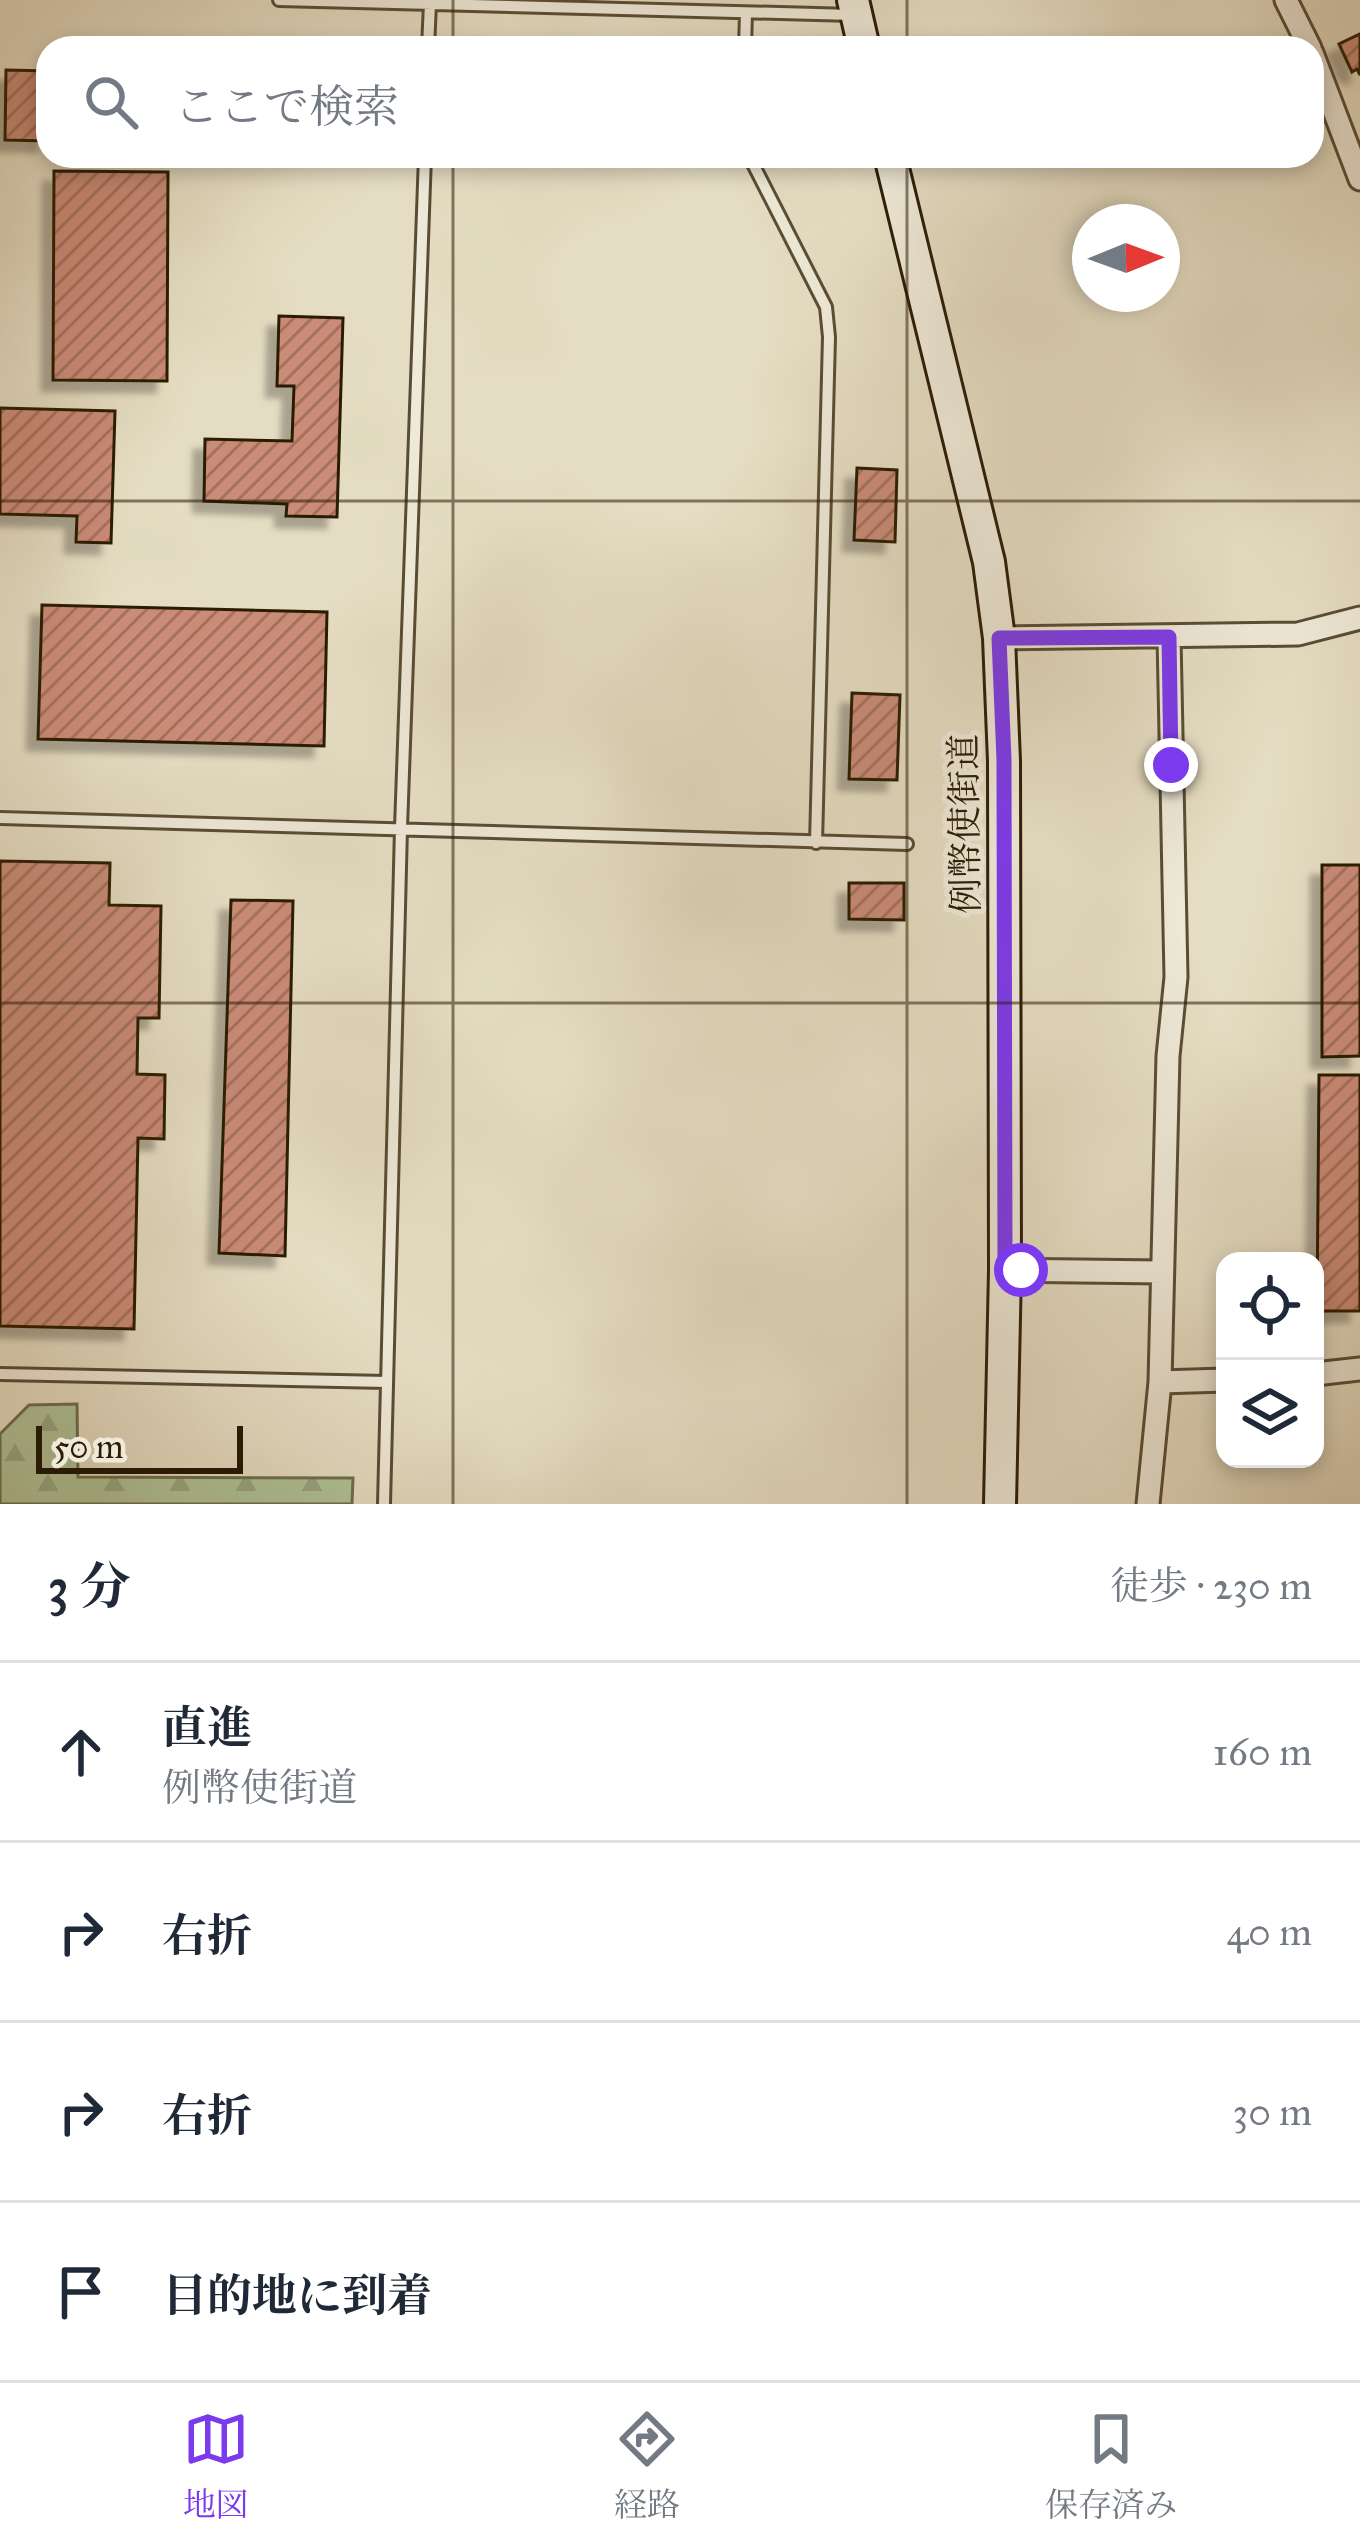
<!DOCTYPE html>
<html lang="ja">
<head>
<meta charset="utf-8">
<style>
	:root { --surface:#fff; --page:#f2f2f3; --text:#1f2937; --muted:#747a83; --line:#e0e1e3; --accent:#7c3aed }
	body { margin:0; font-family:"IM FELL Great Primer","Noto Serif JP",serif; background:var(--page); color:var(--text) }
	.controls { position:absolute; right:36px; bottom:36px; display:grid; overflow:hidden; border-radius:24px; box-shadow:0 6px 18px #0003 }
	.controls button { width:108px; height:108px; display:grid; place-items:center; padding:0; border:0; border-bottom:3px solid var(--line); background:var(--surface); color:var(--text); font:60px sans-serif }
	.compass { position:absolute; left:1072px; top:204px; width:108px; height:108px; border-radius:50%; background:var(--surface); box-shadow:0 6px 18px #0003; rotate:89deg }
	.scale { position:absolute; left:36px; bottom:30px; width:207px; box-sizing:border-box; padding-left:12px; border:6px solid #2c1c05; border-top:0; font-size:33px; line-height:42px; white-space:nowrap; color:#2c1c05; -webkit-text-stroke:9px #eee9d8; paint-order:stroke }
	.stop { position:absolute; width:36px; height:36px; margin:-27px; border:9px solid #7c3aed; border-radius:50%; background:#fff }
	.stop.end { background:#7c3aed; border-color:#fff; box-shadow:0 3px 12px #0008 }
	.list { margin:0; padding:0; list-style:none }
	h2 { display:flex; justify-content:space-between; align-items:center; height:156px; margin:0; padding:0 48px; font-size:51px }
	h2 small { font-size:39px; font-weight:400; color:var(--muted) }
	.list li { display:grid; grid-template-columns:78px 1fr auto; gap:36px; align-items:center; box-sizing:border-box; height:180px; padding:0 48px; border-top:3px solid var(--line) }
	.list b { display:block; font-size:45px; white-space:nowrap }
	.list p { margin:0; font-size:39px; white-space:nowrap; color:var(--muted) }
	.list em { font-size:39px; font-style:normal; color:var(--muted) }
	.icon { flex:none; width:66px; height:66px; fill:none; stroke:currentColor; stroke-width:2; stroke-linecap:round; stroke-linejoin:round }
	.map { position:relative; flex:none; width:1360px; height:1504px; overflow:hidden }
	.search { position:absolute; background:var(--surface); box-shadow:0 6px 18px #0003; left:36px; right:36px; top:36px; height:132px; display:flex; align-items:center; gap:30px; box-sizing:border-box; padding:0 42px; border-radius:36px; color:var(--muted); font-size:45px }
	.sheet { height:876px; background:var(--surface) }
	nav { display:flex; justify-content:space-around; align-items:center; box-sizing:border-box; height:168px; border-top:3px solid var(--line); background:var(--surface); font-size:33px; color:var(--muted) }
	nav a { display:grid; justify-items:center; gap:6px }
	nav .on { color:var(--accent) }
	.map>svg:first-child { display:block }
	.forest { fill:url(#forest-firs); stroke:#6e6f4e; stroke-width:3 }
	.building { fill:url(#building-hatch); stroke:#2c1c05; stroke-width:3; filter:url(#shadow) }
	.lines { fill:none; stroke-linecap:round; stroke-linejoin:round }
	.lane-casing { stroke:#5a4c34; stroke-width:16 }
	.street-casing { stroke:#5a4c34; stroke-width:27 }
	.secondary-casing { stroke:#2c1c05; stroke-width:36 }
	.lane { stroke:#eee9d8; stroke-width:10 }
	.street { stroke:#eee9d8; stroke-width:21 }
	.secondary { stroke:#eee9d8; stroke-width:30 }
	.route { stroke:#7c3aed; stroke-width:15 }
	.grid { fill:none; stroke:#2c1c05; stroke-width:3; stroke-opacity:0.55 }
	.labels { text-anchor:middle; stroke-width:10; stroke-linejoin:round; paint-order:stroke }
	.street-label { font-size:36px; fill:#2c1c05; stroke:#eee9d8 }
</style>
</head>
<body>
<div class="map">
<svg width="1360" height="1504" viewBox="0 0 1360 1504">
	<defs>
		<pattern id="forest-firs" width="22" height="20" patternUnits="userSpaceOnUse" patternTransform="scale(3)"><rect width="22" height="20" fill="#afc298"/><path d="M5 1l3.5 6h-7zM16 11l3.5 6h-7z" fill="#97a682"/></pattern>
		<pattern id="building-hatch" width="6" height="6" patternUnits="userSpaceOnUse" patternTransform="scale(3)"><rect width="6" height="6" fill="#ca8b77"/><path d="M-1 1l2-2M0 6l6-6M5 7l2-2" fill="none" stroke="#a47160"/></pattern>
		<filter id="shadow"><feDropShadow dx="-11" dy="11" stdDeviation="3" flood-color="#0004"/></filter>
	</defs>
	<rect width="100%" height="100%" fill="#e5ddc3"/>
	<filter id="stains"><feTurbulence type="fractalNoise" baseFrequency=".00167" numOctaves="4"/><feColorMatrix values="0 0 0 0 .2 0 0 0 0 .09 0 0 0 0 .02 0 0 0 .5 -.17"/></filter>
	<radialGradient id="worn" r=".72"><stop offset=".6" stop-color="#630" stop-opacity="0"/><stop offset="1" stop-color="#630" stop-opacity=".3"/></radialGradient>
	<path class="forest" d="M77 1404 78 1477 353 1478 352 1504H0V1434L29 1405Z"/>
	<path class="building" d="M1360 34V75L1357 69 1352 72 1339 44Z
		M6 70 48 71V141L5 140Z
		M54 171 168 172 167 381 53 380Z
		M279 316 343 318 337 517 286 516 287 504 204 501 205 439 292 441 294 386H277Z
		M0 408 115 411 111 543 76 542 77 516 0 514Z
		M857 468 897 470 895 542 854 540Z
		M42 605 327 612 324 746 38 739Z
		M852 693 900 695 897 780 849 779Z
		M0 861 110 863 109 905 161 906 159 1018H138L137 1074 165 1075 164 1139 138 1138 134 1329 0 1326Z
		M1322 865H1360V1056L1322 1057Z
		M849 883H904V920L849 919Z
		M231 900 293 901 285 1256 219 1253Z
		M1319 1075H1360V1311H1317Z"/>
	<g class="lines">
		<defs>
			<path id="lane" d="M279 0 853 15
				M428 48 430 3
				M745 48 746 13
				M749 156 826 307 829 337 816 843
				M0 818 907 844
				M0 1374 387 1382
				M384 1504 401 828 425 156"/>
			<path id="street" d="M1286 0 1310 48
				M1312 53 1360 179
				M999 638 1298 634 1360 618
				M1005 1270 1162 1272
				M1315 1374 1360 1369
				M1160 1382 1225 1380
				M1148 1504 1160 1382 1168 1056 1176 977 1169 637"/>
			<path id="secondary" d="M853 0 864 48
				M890 156 989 562 999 638 1004 761 1005 1270 1000 1504"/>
		</defs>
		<use href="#lane" class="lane-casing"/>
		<use href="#street" class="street-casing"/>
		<use href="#secondary" class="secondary-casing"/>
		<use href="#lane" class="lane"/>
		<use href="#street" class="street"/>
		<use href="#secondary" class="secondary"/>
	</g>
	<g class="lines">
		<path class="route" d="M1021 1270H1005L1004 760 999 638 1169 637 1171 765"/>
	</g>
	<path class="grid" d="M453 0V48M907 0V48M453 156V1504M907 156V1504M0 501H1360M0 1003H1360"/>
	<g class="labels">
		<g class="street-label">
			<text transform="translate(964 824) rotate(-91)" y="13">例幣使街道</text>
		</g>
	</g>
	<rect width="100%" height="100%" filter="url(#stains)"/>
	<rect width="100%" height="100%" fill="url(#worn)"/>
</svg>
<div class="controls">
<button><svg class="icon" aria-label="locate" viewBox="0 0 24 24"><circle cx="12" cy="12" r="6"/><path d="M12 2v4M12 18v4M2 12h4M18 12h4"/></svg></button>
<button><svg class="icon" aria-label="layers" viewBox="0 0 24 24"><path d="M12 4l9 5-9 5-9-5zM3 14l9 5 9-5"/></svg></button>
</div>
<svg class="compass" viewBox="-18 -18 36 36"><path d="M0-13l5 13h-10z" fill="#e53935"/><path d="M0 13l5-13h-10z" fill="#747a83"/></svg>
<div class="scale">50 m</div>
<div class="stop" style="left:1021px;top:1270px"></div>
<div class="stop end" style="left:1171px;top:765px"></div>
<div class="search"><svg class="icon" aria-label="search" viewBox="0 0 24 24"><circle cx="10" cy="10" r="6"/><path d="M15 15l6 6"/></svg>ここで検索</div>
</div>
<section class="sheet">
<h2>3 分<small>徒歩 · 230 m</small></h2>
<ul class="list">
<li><svg class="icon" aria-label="ahead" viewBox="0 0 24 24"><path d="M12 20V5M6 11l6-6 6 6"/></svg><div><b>直進</b><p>例幣使街道</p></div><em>160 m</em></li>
<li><svg class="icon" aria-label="right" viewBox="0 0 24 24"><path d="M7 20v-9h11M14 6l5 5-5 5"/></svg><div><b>右折</b></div><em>40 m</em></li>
<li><svg class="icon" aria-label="right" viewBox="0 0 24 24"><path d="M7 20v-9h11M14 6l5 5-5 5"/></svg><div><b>右折</b></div><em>30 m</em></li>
<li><svg class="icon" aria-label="arrive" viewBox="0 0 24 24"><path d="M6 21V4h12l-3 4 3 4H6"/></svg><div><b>目的地に到着</b></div></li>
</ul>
</section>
<nav>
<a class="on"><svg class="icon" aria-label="map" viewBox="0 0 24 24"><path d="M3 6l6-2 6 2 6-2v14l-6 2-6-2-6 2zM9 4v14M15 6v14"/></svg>地図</a>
<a><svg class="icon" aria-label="directions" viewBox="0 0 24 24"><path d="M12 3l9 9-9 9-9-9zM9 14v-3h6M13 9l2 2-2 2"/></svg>経路</a>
<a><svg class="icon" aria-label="saved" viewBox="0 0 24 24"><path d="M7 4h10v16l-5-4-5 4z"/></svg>保存済み</a>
</nav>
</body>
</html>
